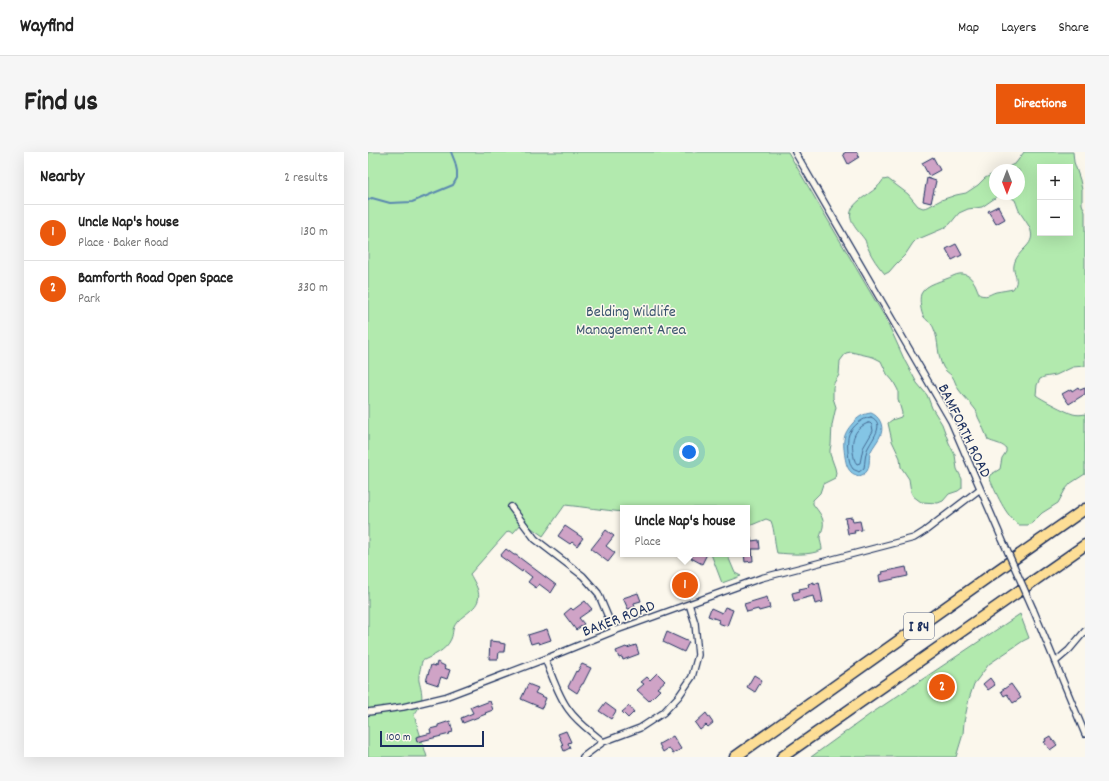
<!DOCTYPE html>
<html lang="en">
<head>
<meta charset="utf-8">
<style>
	:root { --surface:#fff; --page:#f6f6f6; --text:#222; --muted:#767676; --line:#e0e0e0; --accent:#ea580c }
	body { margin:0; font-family:Dekko,sans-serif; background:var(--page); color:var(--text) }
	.controls { position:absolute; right:12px; top:12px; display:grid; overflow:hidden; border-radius:0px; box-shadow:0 4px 16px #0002 }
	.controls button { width:36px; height:36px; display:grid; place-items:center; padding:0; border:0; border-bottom:1px solid var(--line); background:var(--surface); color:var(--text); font:20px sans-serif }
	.compass { position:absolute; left:621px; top:12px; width:36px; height:36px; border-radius:50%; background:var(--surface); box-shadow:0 4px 16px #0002; rotate:180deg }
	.scale { position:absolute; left:12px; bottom:10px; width:104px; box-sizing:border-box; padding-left:4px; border:2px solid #1b2f5e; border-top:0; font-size:11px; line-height:14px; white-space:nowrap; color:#1b2f5e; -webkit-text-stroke:3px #fbf7ec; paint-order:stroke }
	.you { position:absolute; left:321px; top:300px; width:14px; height:14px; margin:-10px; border:3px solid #fff; border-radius:50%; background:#1a73e8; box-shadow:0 0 0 6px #1a73e833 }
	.badge { display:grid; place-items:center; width:26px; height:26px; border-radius:50%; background:var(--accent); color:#fff; font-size:13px; font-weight:700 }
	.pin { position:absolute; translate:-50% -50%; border:2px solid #fff; box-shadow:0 1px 4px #0006 }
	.popup { position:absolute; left:252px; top:353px; width:130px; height:52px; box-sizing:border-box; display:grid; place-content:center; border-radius:0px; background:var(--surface); filter:drop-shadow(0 1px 3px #0005); font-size:13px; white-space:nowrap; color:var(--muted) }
	.popup b { font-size:15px; color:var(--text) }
	.popup::after { content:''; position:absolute; left:50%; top:100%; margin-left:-8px; border:8px solid transparent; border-top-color:var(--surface) }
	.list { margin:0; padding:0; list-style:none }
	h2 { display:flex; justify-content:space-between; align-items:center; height:52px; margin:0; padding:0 16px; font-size:17px }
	h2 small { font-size:13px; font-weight:400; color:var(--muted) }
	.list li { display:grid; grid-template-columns:26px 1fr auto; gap:12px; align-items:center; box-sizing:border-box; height:56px; padding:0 16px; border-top:1px solid var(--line) }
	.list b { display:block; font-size:15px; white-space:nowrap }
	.list p { margin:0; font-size:13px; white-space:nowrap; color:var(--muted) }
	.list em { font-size:13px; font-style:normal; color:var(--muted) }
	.map { position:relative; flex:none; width:717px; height:605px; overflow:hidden; border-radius:0px }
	header { display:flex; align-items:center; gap:24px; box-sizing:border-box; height:56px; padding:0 20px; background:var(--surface); border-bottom:1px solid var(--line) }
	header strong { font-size:19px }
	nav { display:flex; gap:22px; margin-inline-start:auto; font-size:14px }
	.intro { display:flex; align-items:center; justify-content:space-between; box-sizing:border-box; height:96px; padding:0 24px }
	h1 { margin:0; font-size:28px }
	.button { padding:10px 18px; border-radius:0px; background:var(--accent); color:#fff; font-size:14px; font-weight:700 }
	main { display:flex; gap:24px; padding:0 24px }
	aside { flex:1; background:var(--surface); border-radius:0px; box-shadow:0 4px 16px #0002 }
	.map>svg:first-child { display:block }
	.green { fill:#b2eaae; stroke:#668c86; fill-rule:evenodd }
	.water { fill:#84c5e5; stroke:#5a89af }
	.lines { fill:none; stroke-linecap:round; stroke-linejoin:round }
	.shore { stroke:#456b94; stroke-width:1 }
	.stream { stroke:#5a89af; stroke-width:2 }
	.building { fill:#cfa3c6; stroke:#1b2f5e }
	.minor-casing { stroke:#1b2f5e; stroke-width:8 }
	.motorway-casing { stroke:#1b2f5e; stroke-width:13 }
	.minor { stroke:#fbf7ec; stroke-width:5.5 }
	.motorway { stroke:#fdde96; stroke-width:10 }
	.minor-bridge-casing { stroke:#1b2f5e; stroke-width:8; stroke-linecap:butt }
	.minor-bridge { stroke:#fbf7ec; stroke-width:5.5 }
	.labels { text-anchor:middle; stroke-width:3; stroke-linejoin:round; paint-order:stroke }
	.shield { fill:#fbf7ec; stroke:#5e6b89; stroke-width:1 }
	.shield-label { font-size:15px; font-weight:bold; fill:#1b2f5e }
	.park-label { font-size:16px; fill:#39546e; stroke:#fbf7ec }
	.street-label { font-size:16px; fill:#1b2f5e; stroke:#fbf7ec }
</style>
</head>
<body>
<header>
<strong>Wayfind</strong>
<nav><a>Map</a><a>Layers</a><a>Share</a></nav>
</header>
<div class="intro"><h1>Find us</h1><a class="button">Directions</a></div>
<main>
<aside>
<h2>Nearby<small>2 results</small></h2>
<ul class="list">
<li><span class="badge">1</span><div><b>Uncle Nap's house</b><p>Place · Baker Road</p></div><em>130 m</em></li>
<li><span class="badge">2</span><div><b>Bamforth Road Open Space</b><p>Park</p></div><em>330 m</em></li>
</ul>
</aside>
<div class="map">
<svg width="717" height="605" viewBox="0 0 717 605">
	<rect width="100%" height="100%" fill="#fbf7ec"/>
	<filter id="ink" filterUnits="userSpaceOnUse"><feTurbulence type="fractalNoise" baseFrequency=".025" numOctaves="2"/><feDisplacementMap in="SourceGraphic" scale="8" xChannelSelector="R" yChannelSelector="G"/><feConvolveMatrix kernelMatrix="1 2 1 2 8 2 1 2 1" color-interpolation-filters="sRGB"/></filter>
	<g filter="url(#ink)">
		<path class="green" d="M0 0H420L518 167 537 209 549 231 559 243 564 256 574 272 581 291 587 303 589 317 594 327V336L590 339 581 342 575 349 570 351 553 350 545 344 543 340 541 327 533 315 532 306 524 289 520 271 524 268 533 265 534 261 530 247V238L525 229 519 222 513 209 505 205 483 200 478 201 472 209 471 223 466 231 465 236V246L468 255 464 273 463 293 462 298V302L467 316 468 321 467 326 455 332 452 341 445 348V352C450 359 457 366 455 375 454 379 453 382 452 385 452 390 454 393 454 398 440 404 423 402 409 401 406 390 407 379 403 369L398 367 379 375V356H255V360C235 358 216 355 197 353L175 384 155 370 145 381 140 379 102 422C109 435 117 446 103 458 99 462 93 465 89 470 83 478 86 480 83 487 78 499 64 504 54 509 53 515 50 523 51 529 55 545 56 549 46 563L59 605H0Z
			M656 0H705L706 10 712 28 714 38V52L717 60V214L705 215 688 223 676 225 672 227 669 233 668 243C673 247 698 260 705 262 709 263 713 263 717 262V322L703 331 697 338 690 351 674 361 664 371 660 373H651C638 365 627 339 621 325L622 323 632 317 634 306 638 300V296C632 291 626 291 620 288 617 280 614 273 610 265 609 262 609 259 607 257 602 250 596 245 591 238 588 234 587 228 584 224 581 221 577 219 575 215 569 204 571 189 566 177 564 171 560 170 556 165 553 162 551 147 553 142 558 131 576 129 585 124 595 119 602 123 607 132 609 136 610 140 612 143 621 145 621 142 628 140 634 139 640 138 645 137 653 127 644 122 646 113 647 106 653 100 658 95 670 83 660 73 653 62 650 58 649 52 647 48L639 43 630 44 614 55 600 57 591 61 582 72 574 77 548 88 545 91 537 103 527 113 521 120 517 122C510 114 504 106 500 96 498 93 498 90 497 88 490 78 477 68 485 55 493 44 508 40 515 28L520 27 540 42 550 54 555 56 560 55 573 48 588 43 598 41 610 33 617 26 627 21V42H651V18H634L648 11ZM672 15H702V81H672Z
			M343 402H359L367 421 373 424 354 431Z
			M652 462 661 486 655 489 621 512 606 532 601 547 596 570 595 582 588 605H443L501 563Z"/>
		<path class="water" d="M503 261C511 264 516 273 513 282 511 288 505 294 502 301 501 306 502 314 499 319 497 322 494 323 491 324 488 323 485 322 483 320 479 316 478 311 477 305 475 290 474 283 485 271 490 265 495 262 503 261Z"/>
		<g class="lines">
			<path class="shore" d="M503 265C519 272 503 288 499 298 497 304 497 310 496 316L491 320C490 319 486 318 485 317 480 312 478 289 481 282 485 274 494 266 503 265Z
				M500 271H502L504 273 505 279 495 296 492 311 489 312C486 309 486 305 485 300 483 287 487 276 500 271Z"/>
			<path class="stream" d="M0 48 4 46 22 51 44 50 85 33 89 26V19L87 10 83 0"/>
		</g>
		<path class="building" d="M478 0H489L491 5 480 12 475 2Z
			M565 5 572 18 561 24 554 11Z
			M559 26 568 29 563 51 555 49Z
			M630 54 637 67 628 72 620 59Z
			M588 92 594 103 584 108 578 97Z
			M710 235 712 238 717 236V242L701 252 694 242 703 237 704 239Z
			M484 365 485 370 492 369 494 378 486 379 487 381 480 382 477 366Z
			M197 374 215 386 209 394 204 390 202 392 190 384Z
			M238 378 246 384 238 394 247 401 240 410 223 397Z
			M383 386V389L391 388 392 397H384L385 409 377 410 376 402H379V387Z
			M138 397 146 403H148L188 433 183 441 171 432 168 436 160 430 164 425 155 418 154 420 132 404Z
			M325 402H339L334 412 323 406Z
			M538 415 540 424 512 430 511 423 515 422 514 420Z
			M319 425 323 437 314 440 311 433 314 432 313 427Z
			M446 430V432L451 430 455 450 447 452 445 444 426 449 424 441 432 439 431 437 441 435 440 432Z
			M270 441 273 449 266 451 267 455 260 457 255 446Z
			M399 445 402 456 391 459 390 457 379 460 376 452Z
			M217 449 224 457 211 466 216 472 208 478 196 462 203 456 205 458Z
			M357 455 365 458 359 474 350 471 351 468 340 464 343 456 354 461Z
			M179 477 183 488 171 492 170 490 163 492 160 483Z
			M299 480 321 490 316 500 295 490Z
			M122 489 132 490V491L137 492 136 500H131L130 507H121Z
			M268 493 271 502 255 508 254 505 251 506 248 499 258 495 259 496Z
			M69 510 77 514 76 516 82 518 79 527 73 525 70 533 58 529 63 513 68 514Z
			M214 512 223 516 215 532H214L209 541 200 535 208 519 209 520Z
			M289 521 297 529 289 536 292 538 281 549 269 538 276 532 273 530 279 525 282 528Z
			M386 523 394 528 387 540 379 535Z
			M622 526 627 533 620 538 615 532Z
			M160 532 170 536 167 541 178 546 174 556 153 547Z
			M643 532 653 546 645 551 639 542 636 544 633 539Z
			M122 549 125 558 117 561 118 562 95 571 93 566 105 561 102 555 109 552V554Z
			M237 551 248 559 243 567 231 559Z
			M261 554 266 560 260 566 254 560Z
			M338 561 345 571 340 575 338 573 332 578 327 571Z
			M82 569 85 580 81 581 82 582 49 590 48 585 63 581 62 577 70 575V573Z
			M198 579 203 590 200 591 202 596 196 599 194 594 195 593 190 582Z
			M305 584 313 597 305 602 301 596 295 600 291 592Z
			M682 584 689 593 682 598 676 590 678 589 677 587Z"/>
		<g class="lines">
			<defs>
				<path id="minor" d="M427 0 583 269 634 387
					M143 355 167 387 215 424 230 441 246 479
					M665 457 717 582
					M177 507C184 523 190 544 201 558 210 571 224 580 235 590
					M687 510 701 498 717 479
					M0 560 35 555 77 545 177 507 246 479 393 426 546 386 557 379 612 337
					M215 605 235 590 272 576 295 561 311 544 324 525 330 503 327 471 321 452"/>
				<path id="motorway" d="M367 605 623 423 717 357
					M414 605 717 393"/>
			</defs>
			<use href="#minor" class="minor-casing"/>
			<use href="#motorway" class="motorway-casing"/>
			<use href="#minor" class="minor"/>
			<use href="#motorway" class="motorway"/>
			<defs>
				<path id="minor-bridge" d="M634 387 665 457"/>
			</defs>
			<use href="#minor-bridge" class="minor-bridge-casing"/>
			<use href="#minor-bridge" class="minor-bridge"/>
		</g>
	</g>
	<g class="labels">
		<rect class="shield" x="536" y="461" width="30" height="26" rx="3"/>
		<g class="shield-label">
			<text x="551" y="479">I 84</text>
		</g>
		<g class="park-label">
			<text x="263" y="164">Belding Wildlife<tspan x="263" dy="18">Management Area</tspan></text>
		</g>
		<g class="street-label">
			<text transform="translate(598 278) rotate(64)" y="6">BAMFORTH ROAD</text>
			<text transform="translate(250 465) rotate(-21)" y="6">BAKER ROAD</text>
		</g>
	</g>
</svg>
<div class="controls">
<button>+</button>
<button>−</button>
</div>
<svg class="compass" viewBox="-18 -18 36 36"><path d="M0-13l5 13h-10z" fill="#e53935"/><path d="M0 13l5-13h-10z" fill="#767676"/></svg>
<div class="scale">100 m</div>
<div class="you"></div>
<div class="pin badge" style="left:317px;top:433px">1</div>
<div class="popup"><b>Uncle Nap's house</b>Place</div>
<div class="pin badge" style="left:574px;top:535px">2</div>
</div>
</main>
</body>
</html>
